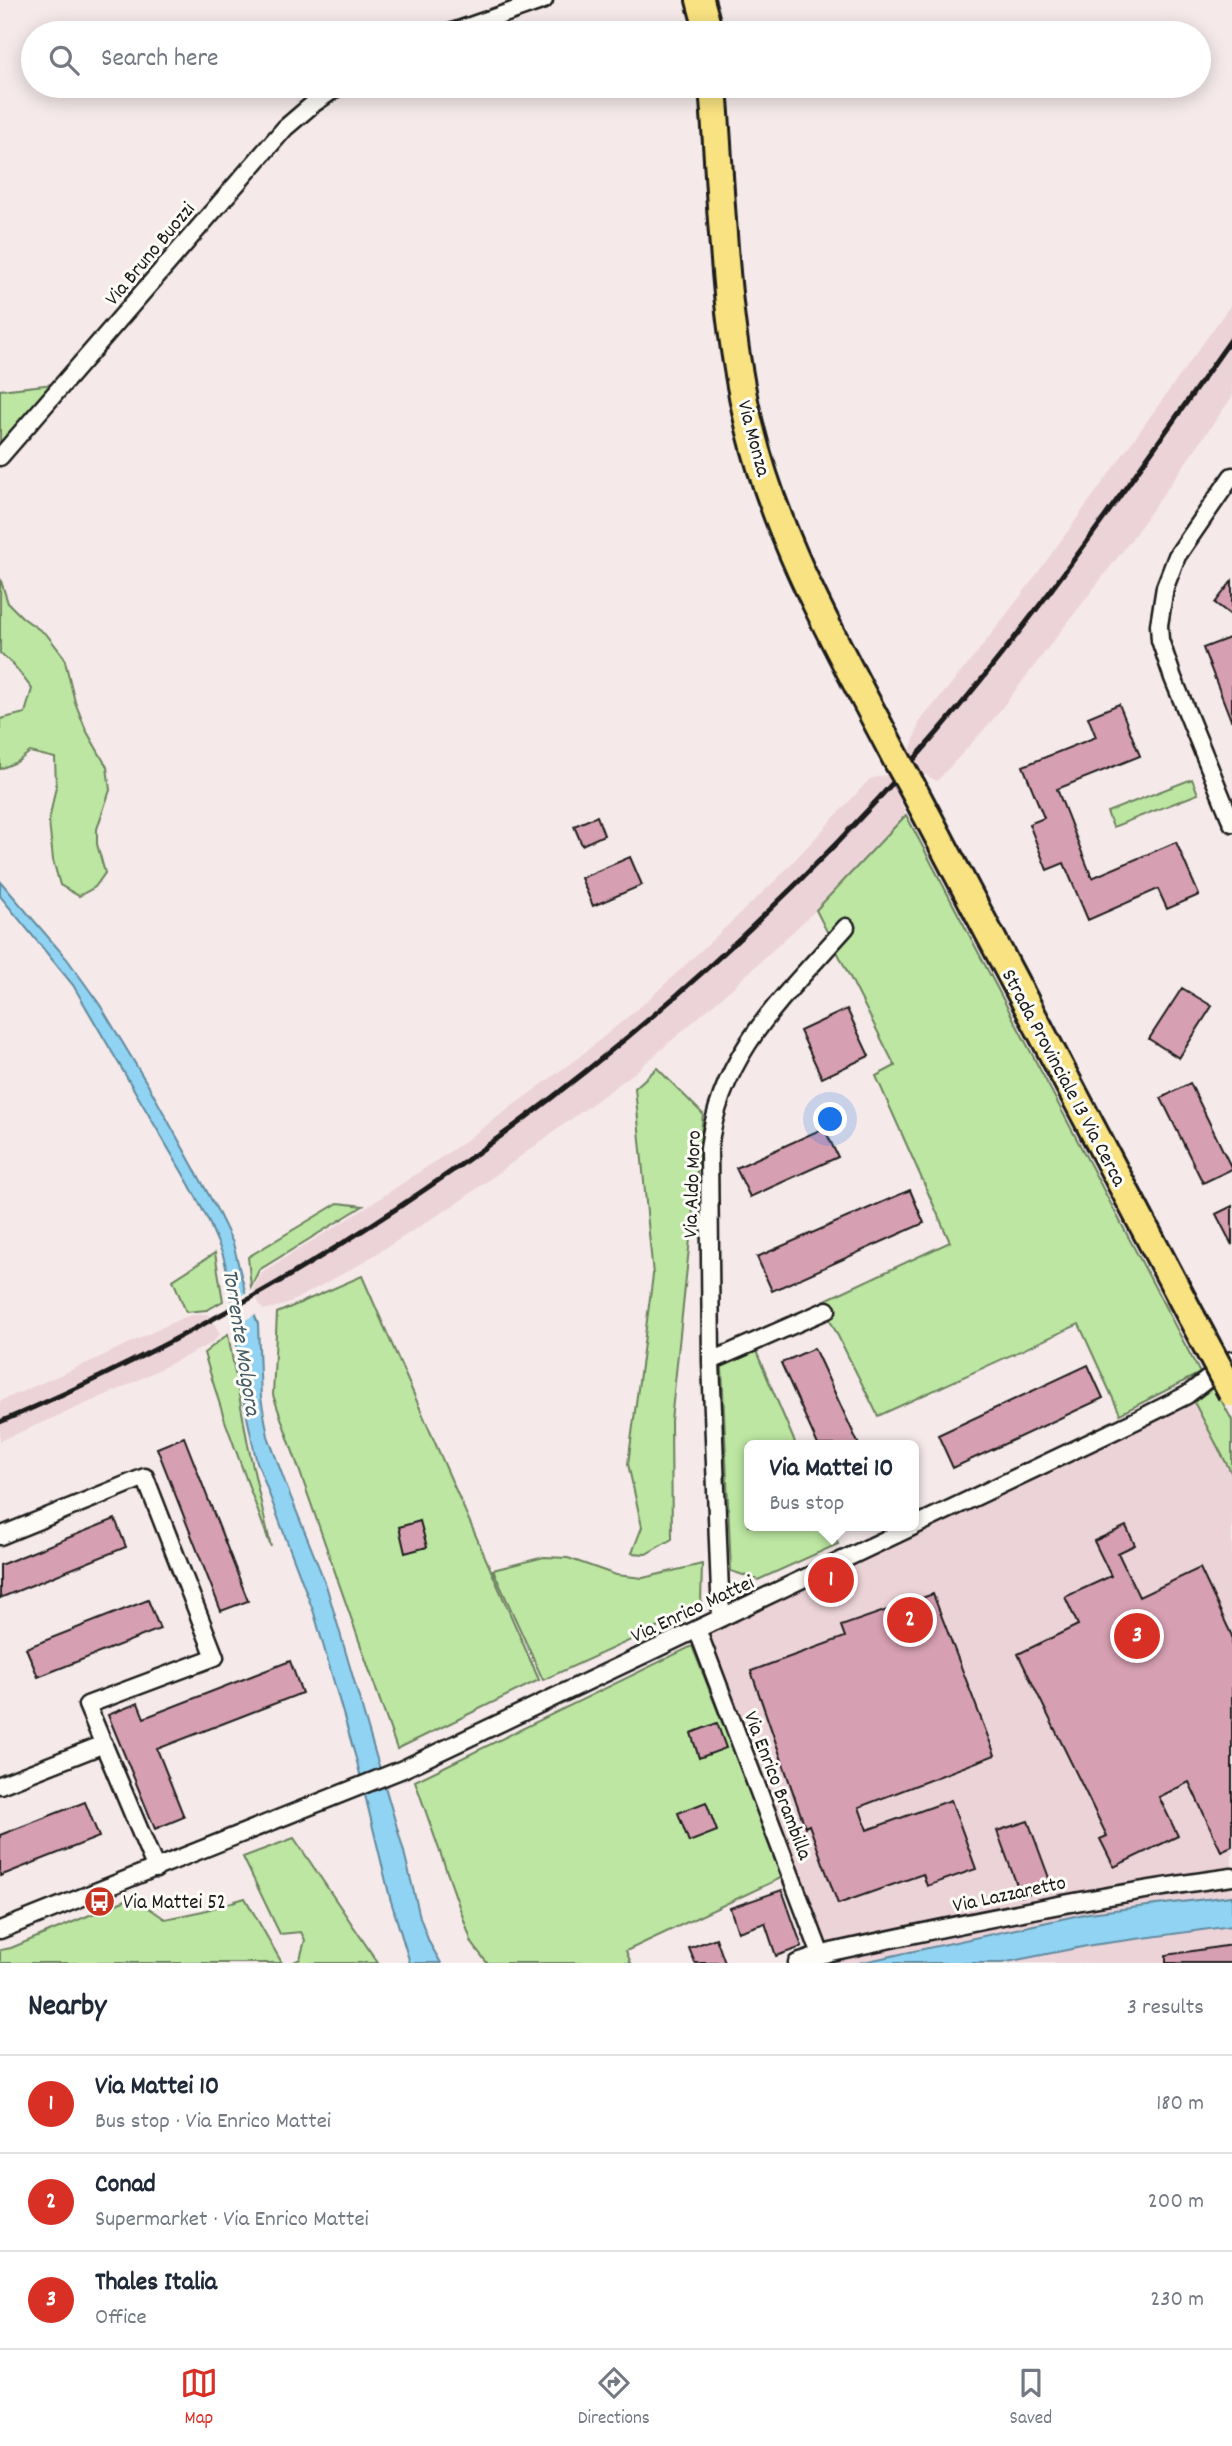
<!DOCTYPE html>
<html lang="en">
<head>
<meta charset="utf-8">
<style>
	:root { --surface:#fff; --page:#f2f2f3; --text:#1f2937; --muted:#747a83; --line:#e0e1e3; --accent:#d93025 }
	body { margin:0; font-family:Dekko,sans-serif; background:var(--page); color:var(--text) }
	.you { position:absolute; left:831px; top:1120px; width:24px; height:24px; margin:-18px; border:5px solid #fff; border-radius:50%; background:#1a73e8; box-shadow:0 0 0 10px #1a73e833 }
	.badge { display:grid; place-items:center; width:46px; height:46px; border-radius:50%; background:var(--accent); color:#fff; font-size:23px; font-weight:700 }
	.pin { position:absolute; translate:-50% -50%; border:4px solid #fff; box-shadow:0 2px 7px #0006 }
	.popup { position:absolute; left:744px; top:1440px; width:175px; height:91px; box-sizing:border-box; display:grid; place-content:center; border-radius:10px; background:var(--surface); filter:drop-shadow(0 2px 5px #0005); font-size:23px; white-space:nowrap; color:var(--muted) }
	.popup b { font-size:26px; color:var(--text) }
	.popup::after { content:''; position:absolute; left:50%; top:100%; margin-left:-14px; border:14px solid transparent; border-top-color:var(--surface) }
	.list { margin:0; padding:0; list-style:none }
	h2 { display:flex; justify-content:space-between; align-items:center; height:91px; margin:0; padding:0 28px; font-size:30px }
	h2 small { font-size:23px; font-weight:400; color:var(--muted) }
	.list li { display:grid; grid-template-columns:46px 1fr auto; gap:21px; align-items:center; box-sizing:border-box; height:98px; padding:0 28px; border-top:2px solid var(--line) }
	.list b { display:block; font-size:26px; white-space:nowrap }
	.list p { margin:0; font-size:23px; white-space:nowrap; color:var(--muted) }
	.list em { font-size:23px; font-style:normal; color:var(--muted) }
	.icon { flex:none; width:38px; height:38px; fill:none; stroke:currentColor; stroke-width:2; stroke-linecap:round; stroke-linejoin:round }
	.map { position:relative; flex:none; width:1232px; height:1963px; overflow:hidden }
	.search { position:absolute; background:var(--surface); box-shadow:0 4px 18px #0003; left:21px; right:21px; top:21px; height:77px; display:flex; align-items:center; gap:18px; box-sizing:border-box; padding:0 24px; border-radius:38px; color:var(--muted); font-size:26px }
	.sheet { height:385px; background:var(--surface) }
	nav { display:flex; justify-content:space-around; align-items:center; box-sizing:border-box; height:98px; border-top:2px solid var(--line); background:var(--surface); font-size:19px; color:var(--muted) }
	nav a { display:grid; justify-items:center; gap:4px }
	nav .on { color:var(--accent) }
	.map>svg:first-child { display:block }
	.built { fill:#ecd3d8 }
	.green { fill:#bce6a2; stroke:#6c815f; stroke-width:2 }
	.water { fill:#91d3f3; stroke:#628a9d; stroke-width:2 }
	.pier { fill:#f5e9e9 }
	.building { fill:#d69fb2; stroke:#1c1c1c; stroke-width:2 }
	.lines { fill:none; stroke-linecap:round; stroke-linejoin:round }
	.street-casing { stroke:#1c1c1c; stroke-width:21 }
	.primary-casing { stroke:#1c1c1c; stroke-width:32 }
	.street { stroke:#fdfcf7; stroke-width:16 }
	.primary { stroke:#f8e281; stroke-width:26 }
	.rail { stroke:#1c1c1c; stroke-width:5 }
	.primary-bridge-casing { stroke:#1c1c1c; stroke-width:32; stroke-linecap:butt }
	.primary-bridge { stroke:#f8e281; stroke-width:26 }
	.labels { text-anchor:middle; stroke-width:6; stroke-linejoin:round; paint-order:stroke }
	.street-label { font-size:21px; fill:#1c1c1c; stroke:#fdfcf7 }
	.poi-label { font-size:21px; fill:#1c1c1c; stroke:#fdfcf7; text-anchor:start }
	.water-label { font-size:23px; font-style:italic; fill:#455c67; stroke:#fdfcf7 }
</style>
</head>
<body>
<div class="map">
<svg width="1232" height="1963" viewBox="0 0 1232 1963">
	<rect width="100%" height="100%" fill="#f5e9e9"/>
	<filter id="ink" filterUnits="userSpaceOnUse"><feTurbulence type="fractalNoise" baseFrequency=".0143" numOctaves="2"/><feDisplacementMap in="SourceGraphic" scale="14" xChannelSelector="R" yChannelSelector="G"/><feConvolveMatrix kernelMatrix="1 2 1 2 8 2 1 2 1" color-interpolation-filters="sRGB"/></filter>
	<g filter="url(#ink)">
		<path class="built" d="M1232 303V397L1128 544 991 722 937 781 924 774 900 801 906 815 816 910 731 989 634 1073 460 1201 357 1266 285 1305 263 1310 252 1290 262 1272 364 1209 461 1144 579 1057 647 1001 778 878 870 779 886 775 911 748 920 721 973 658 1029 585Z
			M209 1314 220 1334 212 1343 124 1387 0 1441V1401L92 1361 182 1318 192 1315Z
			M1194 1402 1232 1474V1963H832L706 1636Z"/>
		<path class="green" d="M54 384 0 444V390Z
			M0 578 8 603 23 618 47 635 64 657 75 702 86 730 107 767 110 790 97 829V844L105 873 95 887 79 896 60 885 53 860 49 821 56 786 55 758 30 752 17 762 0 769V719L25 713 32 689 12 663 0 653Z
			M1192 779 1198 794 1113 827 1107 812Z
			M906 815 1200 1373 1120 1414 1079 1324 878 1416 821 1302 950 1242 876 1076 895 1066 816 910Z
			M657 1068 703 1114 671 1421 672 1539 646 1554 632 1553 642 1527 628 1464 653 1275 635 1088Z
			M338 1203 363 1206 259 1270 251 1287 248 1257Z
			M215 1253 223 1301 207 1310 186 1312 173 1280Z
			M362 1276 539 1680 397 1749 273 1395 277 1313Z
			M228 1334 248 1445 271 1547 224 1418 204 1353Z
			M756 1351 796 1445H749V1526H831L838 1544 758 1580 731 1571 722 1367Z
			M1214 1387 1232 1420V1474L1194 1402Z
			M544 1557 568 1558 616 1575 643 1578 702 1564 701 1604 686 1615 543 1680 493 1570Z
			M692 1646 783 1877 626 1951 631 1963H487L472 1943 415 1781Z
			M294 1838 378 1963H292L300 1959 305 1940 301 1932 280 1934 243 1857Z
			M133 1897 165 1919 203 1911 245 1898 282 1963H0V1950L11 1948Z"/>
		<path class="water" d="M0 881 67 959 100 1005 151 1090 216 1208 233 1243 245 1291 258 1324 261 1398 268 1436 286 1485 326 1585 403 1848 420 1917 429 1942 441 1963H410L390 1898 357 1762 314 1613 256 1459 242 1393 231 1287 223 1255 208 1220 189 1184 73 985 0 896Z
			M1232 1896V1926L1092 1945 1002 1963H859L1089 1913Z"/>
		<path class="pier" d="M249 1291 258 1313 231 1328 228 1303Z"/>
		<path class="building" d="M1232 581V616L1215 603Z
			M1232 637V720H1231L1203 648Z
			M1119 704 1140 756 1057 789 1092 878 1176 842 1199 895 1167 909 1158 889 1088 920 1064 863 1047 870 1029 824 1044 818 1023 766 1096 737 1088 717Z
			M597 816 604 835 582 845 574 826Z
			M630 857 642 885 593 906 581 878Z
			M1182 988 1212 1006 1179 1058 1149 1039Z
			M847 1009 869 1056 822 1078 800 1031Z
			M1190 1083 1232 1169 1203 1183 1161 1098Z
			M824 1128 838 1157 750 1197 736 1168Z
			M910 1190 924 1223 772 1291 757 1257Z
			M1232 1206V1245L1216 1214Z
			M814 1348 859 1445H818L781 1363Z
			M1088 1365 1103 1398 953 1468 938 1435Z
			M184 1437 248 1601 221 1611 157 1448Z
			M115 1519 126 1547 0 1598V1565Z
			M420 1521 427 1547 405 1553 399 1527Z
			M1126 1526 1135 1545 1118 1553 1139 1597 1200 1568 1232 1636V1846L1221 1851 1189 1782 1159 1797 1178 1836 1114 1867 1100 1839 1107 1836 1018 1654 1078 1625 1065 1597 1111 1576 1094 1541Z
			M933 1594 995 1755 859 1807 867 1830 951 1800 976 1869 927 1886 923 1874 838 1904 809 1825 805 1827 751 1671 845 1637 841 1626Z
			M148 1600 160 1629 38 1677 26 1648Z
			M290 1661 302 1693 157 1749 184 1817 155 1829 108 1715 138 1703 144 1718Z
			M717 1723 726 1748 699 1758 691 1733Z
			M85 1802 99 1837 0 1876V1835Z
			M706 1802 717 1831 689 1842 678 1813Z
			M1028 1821 1052 1886 1021 1896 997 1831Z
			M782 1890 802 1947 776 1956 765 1923 738 1932 730 1908Z
			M716 1938 725 1963H695L689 1948Z
			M1232 1945V1963H1166V1955Z"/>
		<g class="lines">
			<defs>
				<path id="street" d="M450 33 544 0
					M0 457 285 128 313 104 339 86
					M1232 476 1177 556 1165 587 1159 625 1160 640 1173 678 1232 823
					M711 1361 827 1310
					M0 1536 145 1477 215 1657 87 1705 156 1869
					M721 1618 711 1361 709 1149C720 1053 785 996 846 927
					M697 1629 821 1955
					M0 1785 104 1744
					M0 1930 403 1769 1137 1420 1187 1395 1232 1360
					M797 1963 831 1952C964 1923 1097 1895 1232 1877"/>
				<path id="primary" d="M700 0 709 33
					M713 86C722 200 723 317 750 428 779 547 842 654 898 762
					M912 787 1192 1318"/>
			</defs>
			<use href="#street" class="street-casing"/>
			<use href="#primary" class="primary-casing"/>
			<use href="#street" class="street"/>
			<use href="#primary" class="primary"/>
			<path class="rail" d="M0 1422C359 1269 682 1029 937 733 1044 608 1137 472 1232 338"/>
			<defs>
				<path id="primary-bridge" d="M898 762 912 787
					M1192 1318 1232 1393"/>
			</defs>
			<use href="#primary-bridge" class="primary-bridge-casing"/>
			<use href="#primary-bridge" class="primary-bridge"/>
		</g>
	</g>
	<defs>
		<symbol id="bus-disc" viewBox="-11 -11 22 22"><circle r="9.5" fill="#c8321e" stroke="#fdfcf7"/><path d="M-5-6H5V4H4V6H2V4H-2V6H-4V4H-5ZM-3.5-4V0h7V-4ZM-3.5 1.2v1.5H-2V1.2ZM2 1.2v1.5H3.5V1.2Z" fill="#fff"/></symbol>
	</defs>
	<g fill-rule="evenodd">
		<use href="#bus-disc" x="82" y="1884" width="35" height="35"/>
	</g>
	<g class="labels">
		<g class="street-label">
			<text transform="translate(149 253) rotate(-50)" y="7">Via Bruno Buozzi</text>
			<text transform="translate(755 438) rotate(75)" y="7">Via Monza</text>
			<text transform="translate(1065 1077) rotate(62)" y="7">Strada Provinciale 13 Via Cerca</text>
			<text transform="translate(691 1184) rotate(-88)" y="7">Via Aldo Moro</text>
			<text transform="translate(692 1608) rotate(-25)" y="7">Via Enrico Mattei</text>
			<text transform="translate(779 1785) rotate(69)" y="7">Via Enrico Brambilla</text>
			<text transform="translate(1009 1893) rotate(-12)" y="7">Via Lazzaretto</text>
		</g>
		<g class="poi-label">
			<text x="123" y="1908">Via Mattei 52</text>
		</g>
		<g class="water-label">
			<text transform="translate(243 1342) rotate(81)" y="8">Torrente Molgora</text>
		</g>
	</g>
</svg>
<div class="you"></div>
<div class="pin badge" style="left:831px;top:1580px">1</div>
<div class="popup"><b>Via Mattei 10</b>Bus stop</div>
<div class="pin badge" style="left:910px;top:1620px">2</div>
<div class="pin badge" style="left:1137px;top:1636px">3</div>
<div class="search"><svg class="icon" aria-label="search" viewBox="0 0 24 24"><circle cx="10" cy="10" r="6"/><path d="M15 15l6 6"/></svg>Search here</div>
</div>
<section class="sheet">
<h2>Nearby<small>3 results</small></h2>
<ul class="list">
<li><span class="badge">1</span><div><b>Via Mattei 10</b><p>Bus stop · Via Enrico Mattei</p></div><em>180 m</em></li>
<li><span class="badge">2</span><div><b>Conad</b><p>Supermarket · Via Enrico Mattei</p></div><em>200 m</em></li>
<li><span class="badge">3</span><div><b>Thales Italia</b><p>Office</p></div><em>230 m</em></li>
</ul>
</section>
<nav>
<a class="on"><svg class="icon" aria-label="map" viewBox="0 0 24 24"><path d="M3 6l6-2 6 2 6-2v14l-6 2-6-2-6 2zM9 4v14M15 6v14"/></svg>Map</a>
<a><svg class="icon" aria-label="directions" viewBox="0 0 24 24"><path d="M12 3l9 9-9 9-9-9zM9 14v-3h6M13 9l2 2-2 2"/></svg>Directions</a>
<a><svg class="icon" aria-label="saved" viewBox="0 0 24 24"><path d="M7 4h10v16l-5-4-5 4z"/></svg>Saved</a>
</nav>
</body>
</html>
